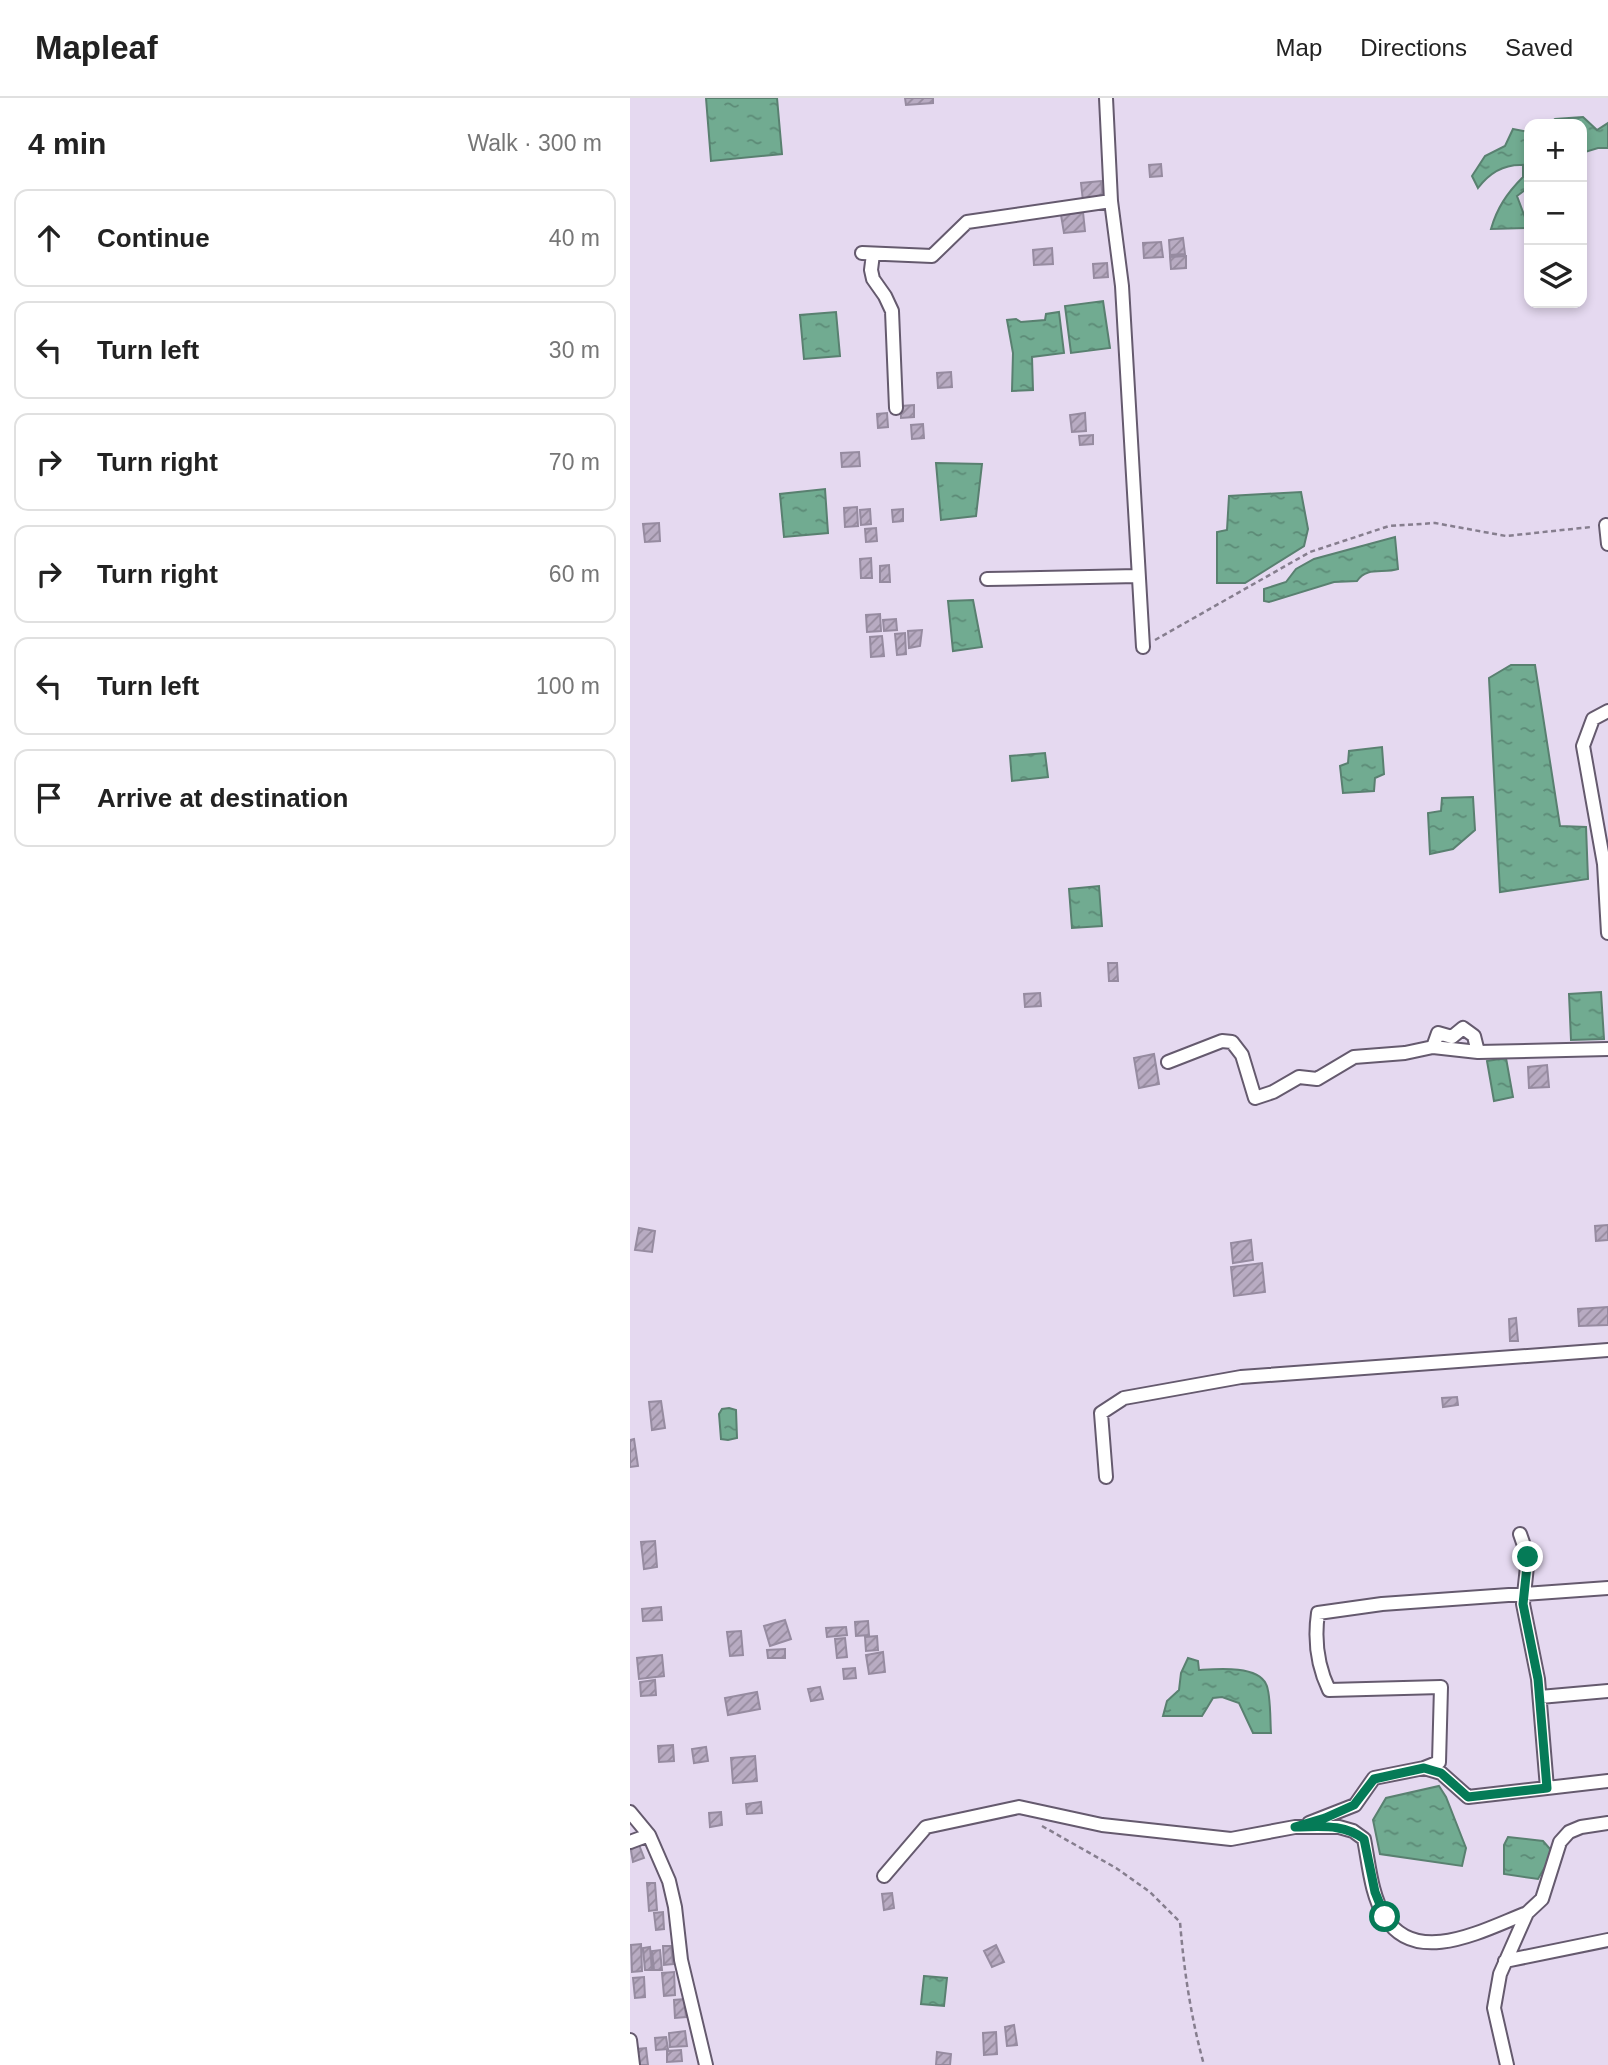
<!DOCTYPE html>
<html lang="en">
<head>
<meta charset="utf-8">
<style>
	:root { --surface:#fff; --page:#f2f2f2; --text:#222; --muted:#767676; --line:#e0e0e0 }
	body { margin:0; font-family:Arial,sans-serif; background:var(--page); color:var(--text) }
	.controls { position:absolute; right:21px; top:21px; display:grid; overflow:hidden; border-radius:14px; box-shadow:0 4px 10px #0003 }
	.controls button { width:63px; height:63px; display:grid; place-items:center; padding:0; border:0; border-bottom:2px solid var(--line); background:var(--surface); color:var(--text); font:35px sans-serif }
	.stop { position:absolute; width:21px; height:21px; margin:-16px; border:5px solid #057b57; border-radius:50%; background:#fff }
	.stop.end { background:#057b57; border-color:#fff; box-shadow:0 2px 7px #0008 }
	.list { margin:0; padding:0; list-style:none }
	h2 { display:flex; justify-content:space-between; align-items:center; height:91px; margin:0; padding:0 28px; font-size:30px }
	h2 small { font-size:23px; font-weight:400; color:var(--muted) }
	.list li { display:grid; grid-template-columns:46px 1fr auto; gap:21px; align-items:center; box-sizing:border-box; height:98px; margin:0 14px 14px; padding:0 14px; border:2px solid var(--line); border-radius:14px }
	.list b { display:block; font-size:26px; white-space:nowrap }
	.list em { font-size:23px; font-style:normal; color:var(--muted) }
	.icon { flex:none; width:38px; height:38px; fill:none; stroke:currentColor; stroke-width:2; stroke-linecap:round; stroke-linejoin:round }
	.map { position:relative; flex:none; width:978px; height:1967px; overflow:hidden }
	header { display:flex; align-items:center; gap:42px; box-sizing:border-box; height:98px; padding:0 35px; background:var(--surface); border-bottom:2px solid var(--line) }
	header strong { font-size:33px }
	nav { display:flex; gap:38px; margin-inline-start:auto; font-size:24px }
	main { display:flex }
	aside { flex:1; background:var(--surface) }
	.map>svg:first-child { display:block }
	.water { fill:url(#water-ripples); stroke:#598070; stroke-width:2 }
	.building { fill:url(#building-hatch); stroke:#968ba0; stroke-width:2 }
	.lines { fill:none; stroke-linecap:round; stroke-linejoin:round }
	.street-casing { stroke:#655a6e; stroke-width:16 }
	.path { stroke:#867e8e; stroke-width:2.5; stroke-dasharray:5 3.5; stroke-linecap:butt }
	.street { stroke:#fff; stroke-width:12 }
	.route { stroke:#057b57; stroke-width:9 }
</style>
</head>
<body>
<header>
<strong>Mapleaf</strong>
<nav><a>Map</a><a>Directions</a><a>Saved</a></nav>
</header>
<main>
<aside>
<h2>4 min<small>Walk · 300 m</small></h2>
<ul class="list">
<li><svg class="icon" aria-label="ahead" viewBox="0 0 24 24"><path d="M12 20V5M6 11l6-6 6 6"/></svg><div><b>Continue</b></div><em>40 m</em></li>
<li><svg class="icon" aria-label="left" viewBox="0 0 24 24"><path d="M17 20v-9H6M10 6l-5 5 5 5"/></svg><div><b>Turn left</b></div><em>30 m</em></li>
<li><svg class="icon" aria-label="right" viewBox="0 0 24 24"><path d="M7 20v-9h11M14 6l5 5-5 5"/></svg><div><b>Turn right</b></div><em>70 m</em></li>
<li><svg class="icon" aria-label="right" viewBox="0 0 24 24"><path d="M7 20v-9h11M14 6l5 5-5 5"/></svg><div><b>Turn right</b></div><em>60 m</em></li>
<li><svg class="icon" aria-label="left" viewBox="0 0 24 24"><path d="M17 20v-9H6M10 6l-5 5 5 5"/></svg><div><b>Turn left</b></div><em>100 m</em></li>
<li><svg class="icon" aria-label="arrive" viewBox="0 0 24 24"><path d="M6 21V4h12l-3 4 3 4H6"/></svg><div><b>Arrive at destination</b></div></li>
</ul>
</aside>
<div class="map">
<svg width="978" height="1967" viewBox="0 0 978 1967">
	<defs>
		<pattern id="water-ripples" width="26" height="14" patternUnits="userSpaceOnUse" patternTransform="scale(1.75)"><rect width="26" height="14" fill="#71ab91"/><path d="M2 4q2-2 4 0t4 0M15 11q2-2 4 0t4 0" fill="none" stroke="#5c8a76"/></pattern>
		<pattern id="building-hatch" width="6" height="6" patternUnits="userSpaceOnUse" patternTransform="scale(1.75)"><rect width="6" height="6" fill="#b8abc2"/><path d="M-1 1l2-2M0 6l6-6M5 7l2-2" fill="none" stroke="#958a9d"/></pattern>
	</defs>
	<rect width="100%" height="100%" fill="#e5d9f0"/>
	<path class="water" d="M76 0H147L152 56 81 63Z
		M953 19 967 32 978 25V50H968L952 55V26H919L925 21Z
		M883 31 899 34V89L887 98 899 130 861 131C867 110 877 95 893 79V67C874 66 860 74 848 90L842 78 855 58 875 48Z
		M473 203 480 250 441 255 435 208Z
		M206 214 210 258 174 261 170 217Z
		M429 214 434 255 402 259 403 292 382 293 383 255 377 222 386 221 391 224 415 222 416 216Z
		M306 365 352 366 346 418 311 422Z
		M195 391 198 435 154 439 150 396Z
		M671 394 678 431 674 448 615 485H587V434L597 432 599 398Z
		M765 439 768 471C753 476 737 468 727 483L704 484 639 504 634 503V491L656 484 666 471 684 461Z
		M343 502 352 549 323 553 318 503Z
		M881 567H905L930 728 956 729 958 781 870 794 859 580Z
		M752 649 754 676 745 680 744 693 713 695 710 668 718 665 719 653Z
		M415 655 418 679 382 683 380 658Z
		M843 699 845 732 823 751 800 756 798 715 811 713 812 700Z
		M469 788 472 828 442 830 439 791Z
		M971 894 974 941 941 942 939 896Z
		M876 960 883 999 864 1003 857 963Z
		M99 1310 106 1312 107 1340 98 1342 91 1341 89 1316 92 1311Z
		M558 1560 568 1563 569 1572C586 1571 627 1567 636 1586 641 1595 640 1623 641 1635H623L609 1605 592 1599 583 1600 572 1618H533L537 1603 549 1592 551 1575Z
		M809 1688 816 1699 836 1750 832 1768 750 1756 743 1722 756 1700Z
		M878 1739 913 1743 921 1752 919 1762 908 1781 874 1776V1747Z
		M294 1878 317 1880 314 1908 291 1906Z"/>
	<path class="building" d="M275 0H303V5L276 7Z
		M531 66 532 78 520 79 519 67Z
		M471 83 473 100 453 103 451 85Z
		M453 114 455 133 434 135 431 117Z
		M553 140 555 156 540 157 539 142Z
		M531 144 533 159 514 160 513 145Z
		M422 150 423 166 404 167 403 152Z
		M556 158V170L541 171 540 159Z
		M477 165 478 179 464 180 463 166Z
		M321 274 322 289 308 290 307 275Z
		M284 307V319L271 320V308Z
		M257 315 258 329 248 330 247 316Z
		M455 315 456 333 442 334 440 317Z
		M293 326 294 340 282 341 281 327Z
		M463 337V346L450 347 449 338Z
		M229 354 230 368 212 369 211 355Z
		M227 409 228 428 215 429 214 410Z
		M240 411 241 426 231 427 230 412Z
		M273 411V423L263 424 262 412Z
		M29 425 30 443 15 444 13 426Z
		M246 430 247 443 236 444 235 431Z
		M241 460 242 480H231L230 461Z
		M259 467 260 484H250V468Z
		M250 516 251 533 237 534 236 517Z
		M266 521 267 532 254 533 253 522Z
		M292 532 290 548 279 550 278 533Z
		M275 535 276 556 267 557 265 536Z
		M252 538 254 558 241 559 240 539Z
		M478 865H487L488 883H479Z
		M410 895 411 908 395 909 394 896Z
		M524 956 529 986 509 990 504 960Z
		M917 967 919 989 899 990 898 969Z
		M978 1127V1142L966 1143 965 1128Z
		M9 1130 25 1133 22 1154 5 1152Z
		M621 1142 623 1162 603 1165 601 1145Z
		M632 1165 635 1194 604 1198 601 1169Z
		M978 1209V1227L949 1228 948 1211Z
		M886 1220 888 1243H880L879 1221Z
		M827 1299 828 1307 813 1309 812 1300Z
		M31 1303 35 1330 22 1332 19 1304Z
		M4 1341 8 1368 0 1369V1342Z
		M25 1443 27 1469 14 1471 11 1444Z
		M31 1509 32 1522 13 1523 12 1511Z
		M155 1522 161 1541 140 1548 134 1528Z
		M238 1523 239 1537 226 1538 225 1524Z
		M216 1529 217 1537 197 1539 196 1530Z
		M111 1533 113 1557 100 1558 97 1534Z
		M247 1538 248 1552 236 1553 235 1539Z
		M215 1540 217 1559 207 1560 205 1541Z
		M155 1551V1560H138L137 1552Z
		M253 1554 255 1574 239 1576 236 1557Z
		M32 1557 34 1578 9 1581 7 1560Z
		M225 1570 226 1580 214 1581 213 1571Z
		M25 1582 26 1597 11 1598 10 1584Z
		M190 1589 193 1601 181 1603 178 1591Z
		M127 1594 130 1611 98 1617 95 1600Z
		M43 1647 44 1663 29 1664 28 1648Z
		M76 1649 78 1663 64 1665 62 1651Z
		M125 1658 127 1683 103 1685 101 1660Z
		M131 1704 132 1715 117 1716 116 1706Z
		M91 1714 92 1727 80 1729 79 1715Z
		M8 1744 14 1760 3 1764 0 1747Z
		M17 1785H25L27 1812 19 1813Z
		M262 1795 264 1810 254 1812 252 1796Z
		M33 1814 34 1831 26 1832 24 1815Z
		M11 1846 12 1873 2 1874 1 1847Z
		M366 1847 374 1864 362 1869 354 1853Z
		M33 1848H41L43 1866 34 1867Z
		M20 1849 22 1872H15L13 1850Z
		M30 1852 32 1872H24L22 1853Z
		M44 1874 45 1897 34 1898 32 1875Z
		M14 1879 15 1899 5 1900 3 1880Z
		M54 1901 56 1919 45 1920 44 1902Z
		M384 1927 387 1947 377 1948 375 1929Z
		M55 1933 57 1948 40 1949 39 1935Z
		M366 1934 367 1956 354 1957 353 1935Z
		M36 1939 38 1951 26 1952 25 1940Z
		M16 1950 18 1967H8L7 1951Z
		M51 1952 52 1963 37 1964V1953Z
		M307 1954 321 1956 320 1967H306Z"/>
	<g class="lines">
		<defs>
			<path id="street" d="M481 103 492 188 513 549
				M232 155 302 158 337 124 481 103 476 0
				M243 156 241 172 243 181 255 198 262 213 266 310
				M976 427 978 446
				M357 481 508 478
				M978 613 963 621 953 648 974 766 978 835
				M803 949 808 935 822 939 833 930 844 938 848 954
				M538 964 592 943 602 944 612 957 625 1000 643 994 669 979 687 981 724 959 775 955 803 949 848 954 978 951
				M476 1379 471 1315 494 1300 611 1279 978 1252
				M890 1436 898 1459 893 1506 908 1581 917 1690
				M910 1599 978 1593
				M794 1670 809 1664 811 1589 699 1592C687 1567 684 1543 688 1515L752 1506 978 1490
				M0 1714 19 1737 39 1783 45 1809 51 1862 76 1967
				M679 1725 725 1707 744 1680 794 1670 811 1675 838 1699 978 1683
				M0 1744 19 1737
				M254 1778 296 1729 389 1709 472 1727 601 1741 665 1729H709L723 1733 734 1741C739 1766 741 1797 755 1819 786 1870 855 1831 897 1815
				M875 1863 978 1842
				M0 1942 3 1967
				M877 1967 864 1910 870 1876 897 1815 912 1801 930 1744 939 1734 951 1729 978 1725"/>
		</defs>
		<use href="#street" class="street-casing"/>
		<path class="path" d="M525 542 680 454 759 428 805 425 876 438 961 429
			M412 1728 486 1770 520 1794 550 1824C554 1873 561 1920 574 1967"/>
		<use href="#street" class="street"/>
	</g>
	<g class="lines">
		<path class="route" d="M755 1819 745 1794 734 1741C713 1725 690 1729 665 1729L695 1720 724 1707 744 1681 794 1670 811 1675 838 1699 917 1690 908 1581 893 1506 898 1459"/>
	</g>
</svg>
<div class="controls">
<button>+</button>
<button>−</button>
<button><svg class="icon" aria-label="layers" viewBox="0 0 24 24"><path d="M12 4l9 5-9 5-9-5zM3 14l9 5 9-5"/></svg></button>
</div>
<div class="stop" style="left:755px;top:1819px"></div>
<div class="stop end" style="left:898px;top:1459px"></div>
</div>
</main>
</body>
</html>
